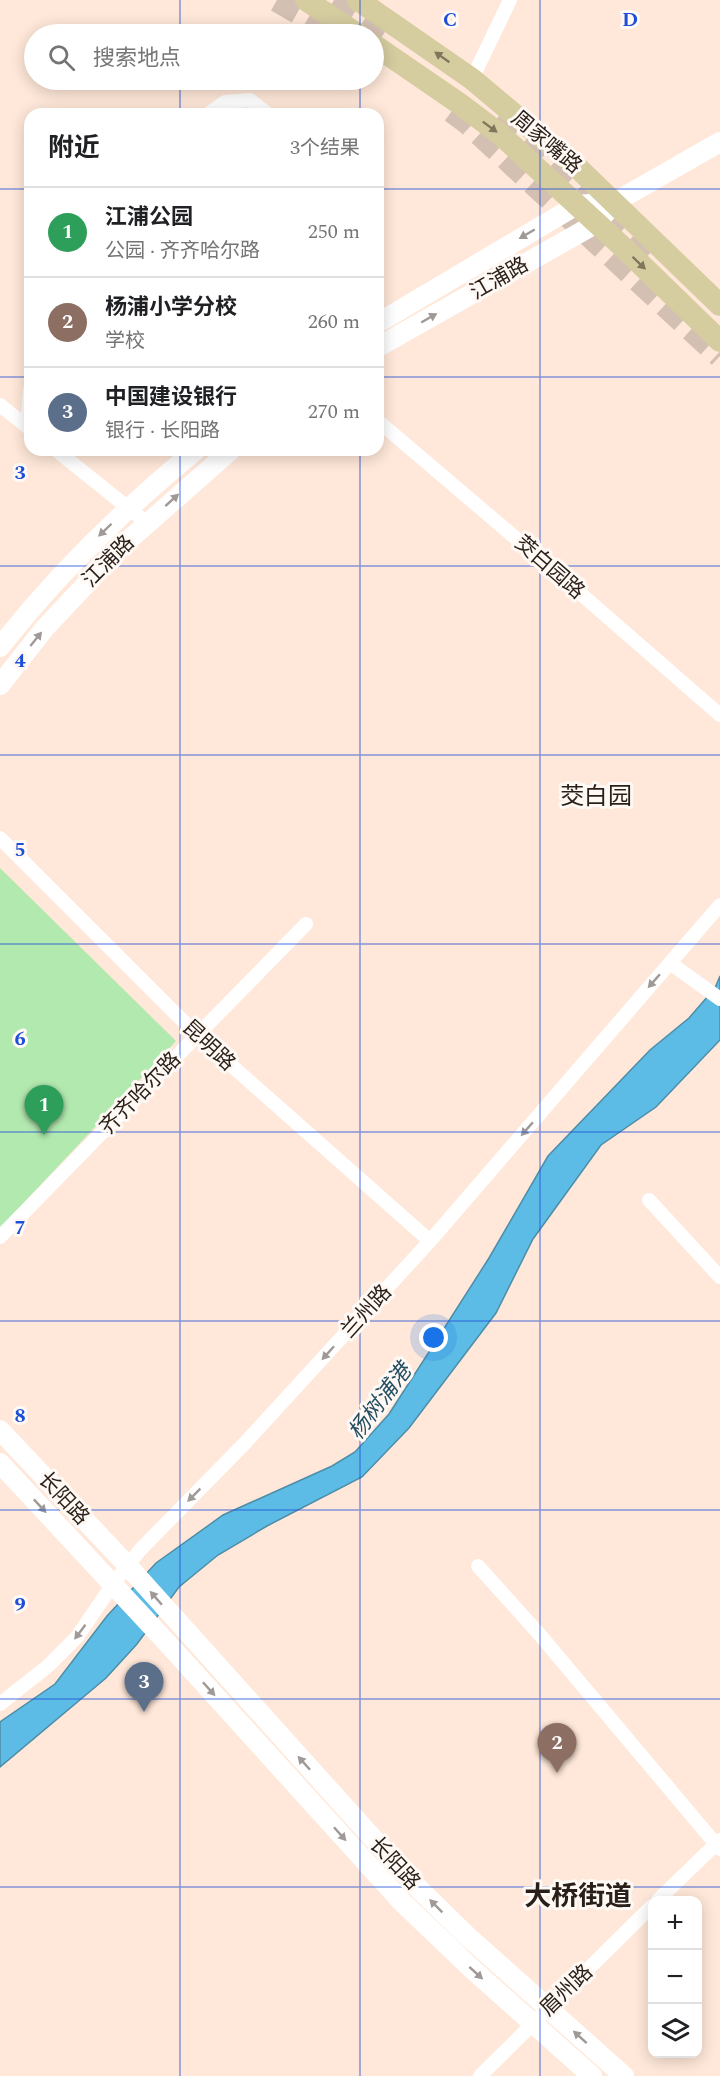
<!DOCTYPE html>
<html lang="zh">
<head>
<meta charset="utf-8">
<style>
	:root { --surface:#fff; --page:#f2f2f2; --text:#202124; --muted:#757577; --line:#e0e0e0; --accent:#2563eb }
	body { margin:0; font-family:Spectral,"Noto Sans SC",serif; background:var(--page); color:var(--text) }
	.controls { position:absolute; right:18px; bottom:18px; display:grid; overflow:hidden; border-radius:12px; box-shadow:0 3px 15px #0003 }
	.controls button { width:54px; height:54px; display:grid; place-items:center; padding:0; border:0; border-bottom:2px solid var(--line); background:var(--surface); color:var(--text); font:30px sans-serif }
	.you { position:absolute; left:434px; top:1338px; width:21px; height:21px; margin:-15px; border:4px solid #fff; border-radius:50%; background:#1a73e8; box-shadow:0 0 0 9px #1a73e833 }
	.badge { display:grid; place-items:center; width:39px; height:39px; border-radius:50%; background:var(--accent); color:#fff; font-size:20px; font-weight:700 }
	.pin { position:absolute; translate:-50% -50px; filter:drop-shadow(0 2px 3px #0008) }
	.pin::after { content:''; position:absolute; top:32px; width:21px; height:18px; background:inherit; clip-path:polygon(0 0,100% 0,50% 100%) }
	.list { margin:0; padding:0; list-style:none }
	h2 { display:flex; justify-content:space-between; align-items:center; height:78px; margin:0; padding:0 24px; font-size:26px }
	h2 small { font-size:20px; font-weight:400; color:var(--muted) }
	.list li { display:grid; grid-template-columns:39px 1fr auto; gap:18px; align-items:center; box-sizing:border-box; height:90px; padding:0 24px; border-top:2px solid var(--line) }
	.list b { display:block; font-size:22px; white-space:nowrap }
	.list p { margin:0; font-size:20px; white-space:nowrap; color:var(--muted) }
	.list em { font-size:20px; font-style:normal; color:var(--muted) }
	.icon { flex:none; width:33px; height:33px; fill:none; stroke:currentColor; stroke-width:2; stroke-linecap:round; stroke-linejoin:round }
	.map { position:relative; flex:none; width:720px; height:2076px; overflow:hidden }
	.search { position:absolute; background:var(--surface); box-shadow:0 3px 15px #0003; left:24px; top:24px; width:360px; height:66px; display:flex; align-items:center; gap:15px; box-sizing:border-box; padding:0 21px; border-radius:33px; color:var(--muted); font-size:22px }
	.panel { position:absolute; background:var(--surface); box-shadow:0 3px 15px #0003; left:24px; top:108px; width:360px; height:348px; border-radius:18px }
	.map>svg:first-child { display:block }
	.green { fill:#b2e9af }
	.water { fill:#5cbce5; stroke:#4d8da8; stroke-width:1.5 }
	.lines { fill:none; stroke-linecap:round; stroke-linejoin:round }
	.trunk-tunnel { stroke:#d4c0b2; stroke-width:24; stroke-dasharray:24 12; stroke-linecap:butt }
	.minor { stroke:#fff; stroke-width:14 }
	.secondary { stroke:#fff; stroke-width:20 }
	.primary { stroke:#d5cca0; stroke-width:22 }
	.oneway { fill:#7f765c }
	.oneway2 { fill:#9f9a97 }
	.grid { fill:none; stroke:#1d4ed8; stroke-width:1.5; stroke-opacity:0.55 }
	.labels { text-anchor:middle; stroke-width:6; stroke-linejoin:round; paint-order:stroke }
	.street-label { font-size:21px; fill:#291f18; stroke:#fff9f5 }
	.water-label { font-size:22px; font-style:italic; fill:#254f61; stroke:#fff9f5 }
	.quarter-label { font-size:24px; fill:#291f18; stroke:#fff9f5 }
	.district-label { font-size:27px; font-weight:bold; fill:#291f18; stroke:#fff9f5 }
	.grid-label { font-size:20px; text-anchor:middle; font-weight:bold; fill:#1d4ed8; stroke:#fff9f5; stroke-width:6; stroke-linejoin:round; paint-order:stroke }
</style>
</head>
<body>
<div class="map">
<svg width="720" height="2076" viewBox="0 0 720 2076">
	<rect width="100%" height="100%" fill="#ffe8d9"/>
	<path class="green" d="M0 868 176 1041 0 1228Z"/>
	<path class="water" d="M720 976V1040L656 1107 601 1145 533 1239 496 1313 409 1428 362 1477 267 1526 218 1555 179 1587 137 1644 106 1678 0 1767V1722L55 1684 107 1616 156 1563 223 1515 332 1466 355 1452 389 1414 429 1352 489 1258 548 1156 650 1050 689 1018 715 988Z"/>
	<g class="lines">
		<path class="trunk-tunnel" d="M277 0 336 34
			M334 0 395 37
			M452 111 468 123 720 356
			M500 115 654 255"/>
		<path class="minor" d="M472 79 510 0
			M208 114 225 102 250 100 268 114
			M0 405 30 429
			M378 421 565 580 720 715
			M27 427 30 389
			M56 450 147 523
			M0 838 197 1035 430 1241
			M670 963 720 999
			M649 1200 720 1277
			M0 1237 306 924
			M478 1566 540 1635 720 1849
			M0 1704 48 1666 77 1637 113 1584 140 1550 245 1443 430 1241 720 905
			M658 1900 720 1840
			M480 2076 652 1906"/>
		<path class="secondary" d="M378 323 577 205 615 202
			M378 347 597 223 615 202 720 142
			M0 647C58 573 124 509 196 450
			M0 685 44 629 123 545 231 450
			M0 1430 127 1565 414 1884 465 1934 624 2076
			M0 1463 170 1646 402 1902 471 1968 592 2076"/>
		<path class="primary" d="M306 0 357 34
			M358 0 472 79 578 168 720 305
			M374 45 460 104 501 135 625 249 720 341"/>
	</g>
	<defs><path id="oneway-solid" d="M-6-.8H1V-3.2L6.5 0L1 3.2V.8H-6Z" transform="scale(1.5)"/></defs>
	<g class="oneway">
		<use href="#oneway-solid" transform="translate(442 57) rotate(-145)"/>
		<use href="#oneway-solid" transform="translate(490 127) rotate(37)"/>
		<use href="#oneway-solid" transform="translate(639 263) rotate(44)"/>
	</g>
	<g class="oneway2">
		<use href="#oneway-solid" transform="translate(527 234) rotate(150)"/>
		<use href="#oneway-solid" transform="translate(429 318) rotate(-30)"/>
		<use href="#oneway-solid" transform="translate(172 500) rotate(-42)"/>
		<use href="#oneway-solid" transform="translate(105 530) rotate(136)"/>
		<use href="#oneway-solid" transform="translate(36 639) rotate(-51)"/>
		<use href="#oneway-solid" transform="translate(654 981) rotate(131)"/>
		<use href="#oneway-solid" transform="translate(527 1129) rotate(131)"/>
		<use href="#oneway-solid" transform="translate(328 1353) rotate(132)"/>
		<use href="#oneway-solid" transform="translate(194 1495) rotate(135)"/>
		<use href="#oneway-solid" transform="translate(40 1506) rotate(47)"/>
		<use href="#oneway-solid" transform="translate(156 1598) rotate(-131)"/>
		<use href="#oneway-solid" transform="translate(80 1632) rotate(127)"/>
		<use href="#oneway-solid" transform="translate(209 1689) rotate(48)"/>
		<use href="#oneway-solid" transform="translate(304 1763) rotate(-132)"/>
		<use href="#oneway-solid" transform="translate(340 1834) rotate(48)"/>
		<use href="#oneway-solid" transform="translate(436 1906) rotate(-135)"/>
		<use href="#oneway-solid" transform="translate(476 1973) rotate(42)"/>
		<use href="#oneway-solid" transform="translate(580 2037) rotate(-138)"/>
	</g>
	<path class="grid" d="M180 0V34M360 0V34M540 0V2076M180 80V114M360 80V114M0 189H30M378 189H720M0 377H30M378 377H720M180 450V2076M360 450V2076M0 566H720M0 755H720M0 944H720M0 1132H720M0 1321H720M0 1510H720M0 1699H720M0 1887H720"/>
	<g class="labels">
		<g class="street-label">
			<text transform="translate(547 142) rotate(40)" y="7">周家嘴路</text>
			<text transform="translate(499 278) rotate(-30)" y="7">江浦路</text>
			<text transform="translate(108 561) rotate(-45)" y="7">江浦路</text>
			<text transform="translate(550 567) rotate(41)" y="7">茭白园路</text>
			<text transform="translate(209 1045) rotate(43)" y="7">昆明路</text>
			<text transform="translate(140 1093) rotate(-46)" y="7">齐齐哈尔路</text>
			<text transform="translate(366 1311) rotate(-48)" y="7">兰州路</text>
			<text transform="translate(64 1498) rotate(47)" y="7">长阳路</text>
			<text transform="translate(395 1863) rotate(47)" y="7">长阳路</text>
			<text transform="translate(566 1990) rotate(-44)" y="7">眉州路</text>
		</g>
		<g class="water-label">
			<text transform="translate(379 1401) rotate(-53)" y="8">杨树浦港</text>
		</g>
		<g class="quarter-label">
			<text x="596" y="804">茭白园</text>
		</g>
		<g class="district-label">
			<text x="578" y="1905">大桥街道</text>
		</g>
	</g>
	<g class="grid-label">
		<text x="450" y="26">C</text>
		<text x="630" y="26">D</text>
		<text x="20" y="479">3</text>
		<text x="20" y="667">4</text>
		<text x="20" y="856">5</text>
		<text x="20" y="1045">6</text>
		<text x="20" y="1234">7</text>
		<text x="20" y="1422">8</text>
		<text x="20" y="1611">9</text>
	</g>
</svg>
<div class="controls">
<button>+</button>
<button>−</button>
<button><svg class="icon" aria-label="layers" viewBox="0 0 24 24"><path d="M12 4l9 5-9 5-9-5zM3 14l9 5 9-5"/></svg></button>
</div>
<div class="you"></div>
<div class="pin badge" style="left:44px;top:1135px;background:#2e9e5b">1</div>
<div class="pin badge" style="left:557px;top:1773px;background:#8d6e63">2</div>
<div class="pin badge" style="left:144px;top:1712px;background:#5c6f8a">3</div>
<div class="search"><svg class="icon" aria-label="search" viewBox="0 0 24 24"><circle cx="10" cy="10" r="6"/><path d="M15 15l6 6"/></svg>搜索地点</div>
<section class="panel">
<h2>附近<small>3个结果</small></h2>
<ul class="list">
<li><span class="badge" style="background:#2e9e5b">1</span><div><b>江浦公园</b><p>公园 · 齐齐哈尔路</p></div><em>250 m</em></li>
<li><span class="badge" style="background:#8d6e63">2</span><div><b>杨浦小学分校</b><p>学校</p></div><em>260 m</em></li>
<li><span class="badge" style="background:#5c6f8a">3</span><div><b>中国建设银行</b><p>银行 · 长阳路</p></div><em>270 m</em></li>
</ul>
</section>
</div>
</body>
</html>
